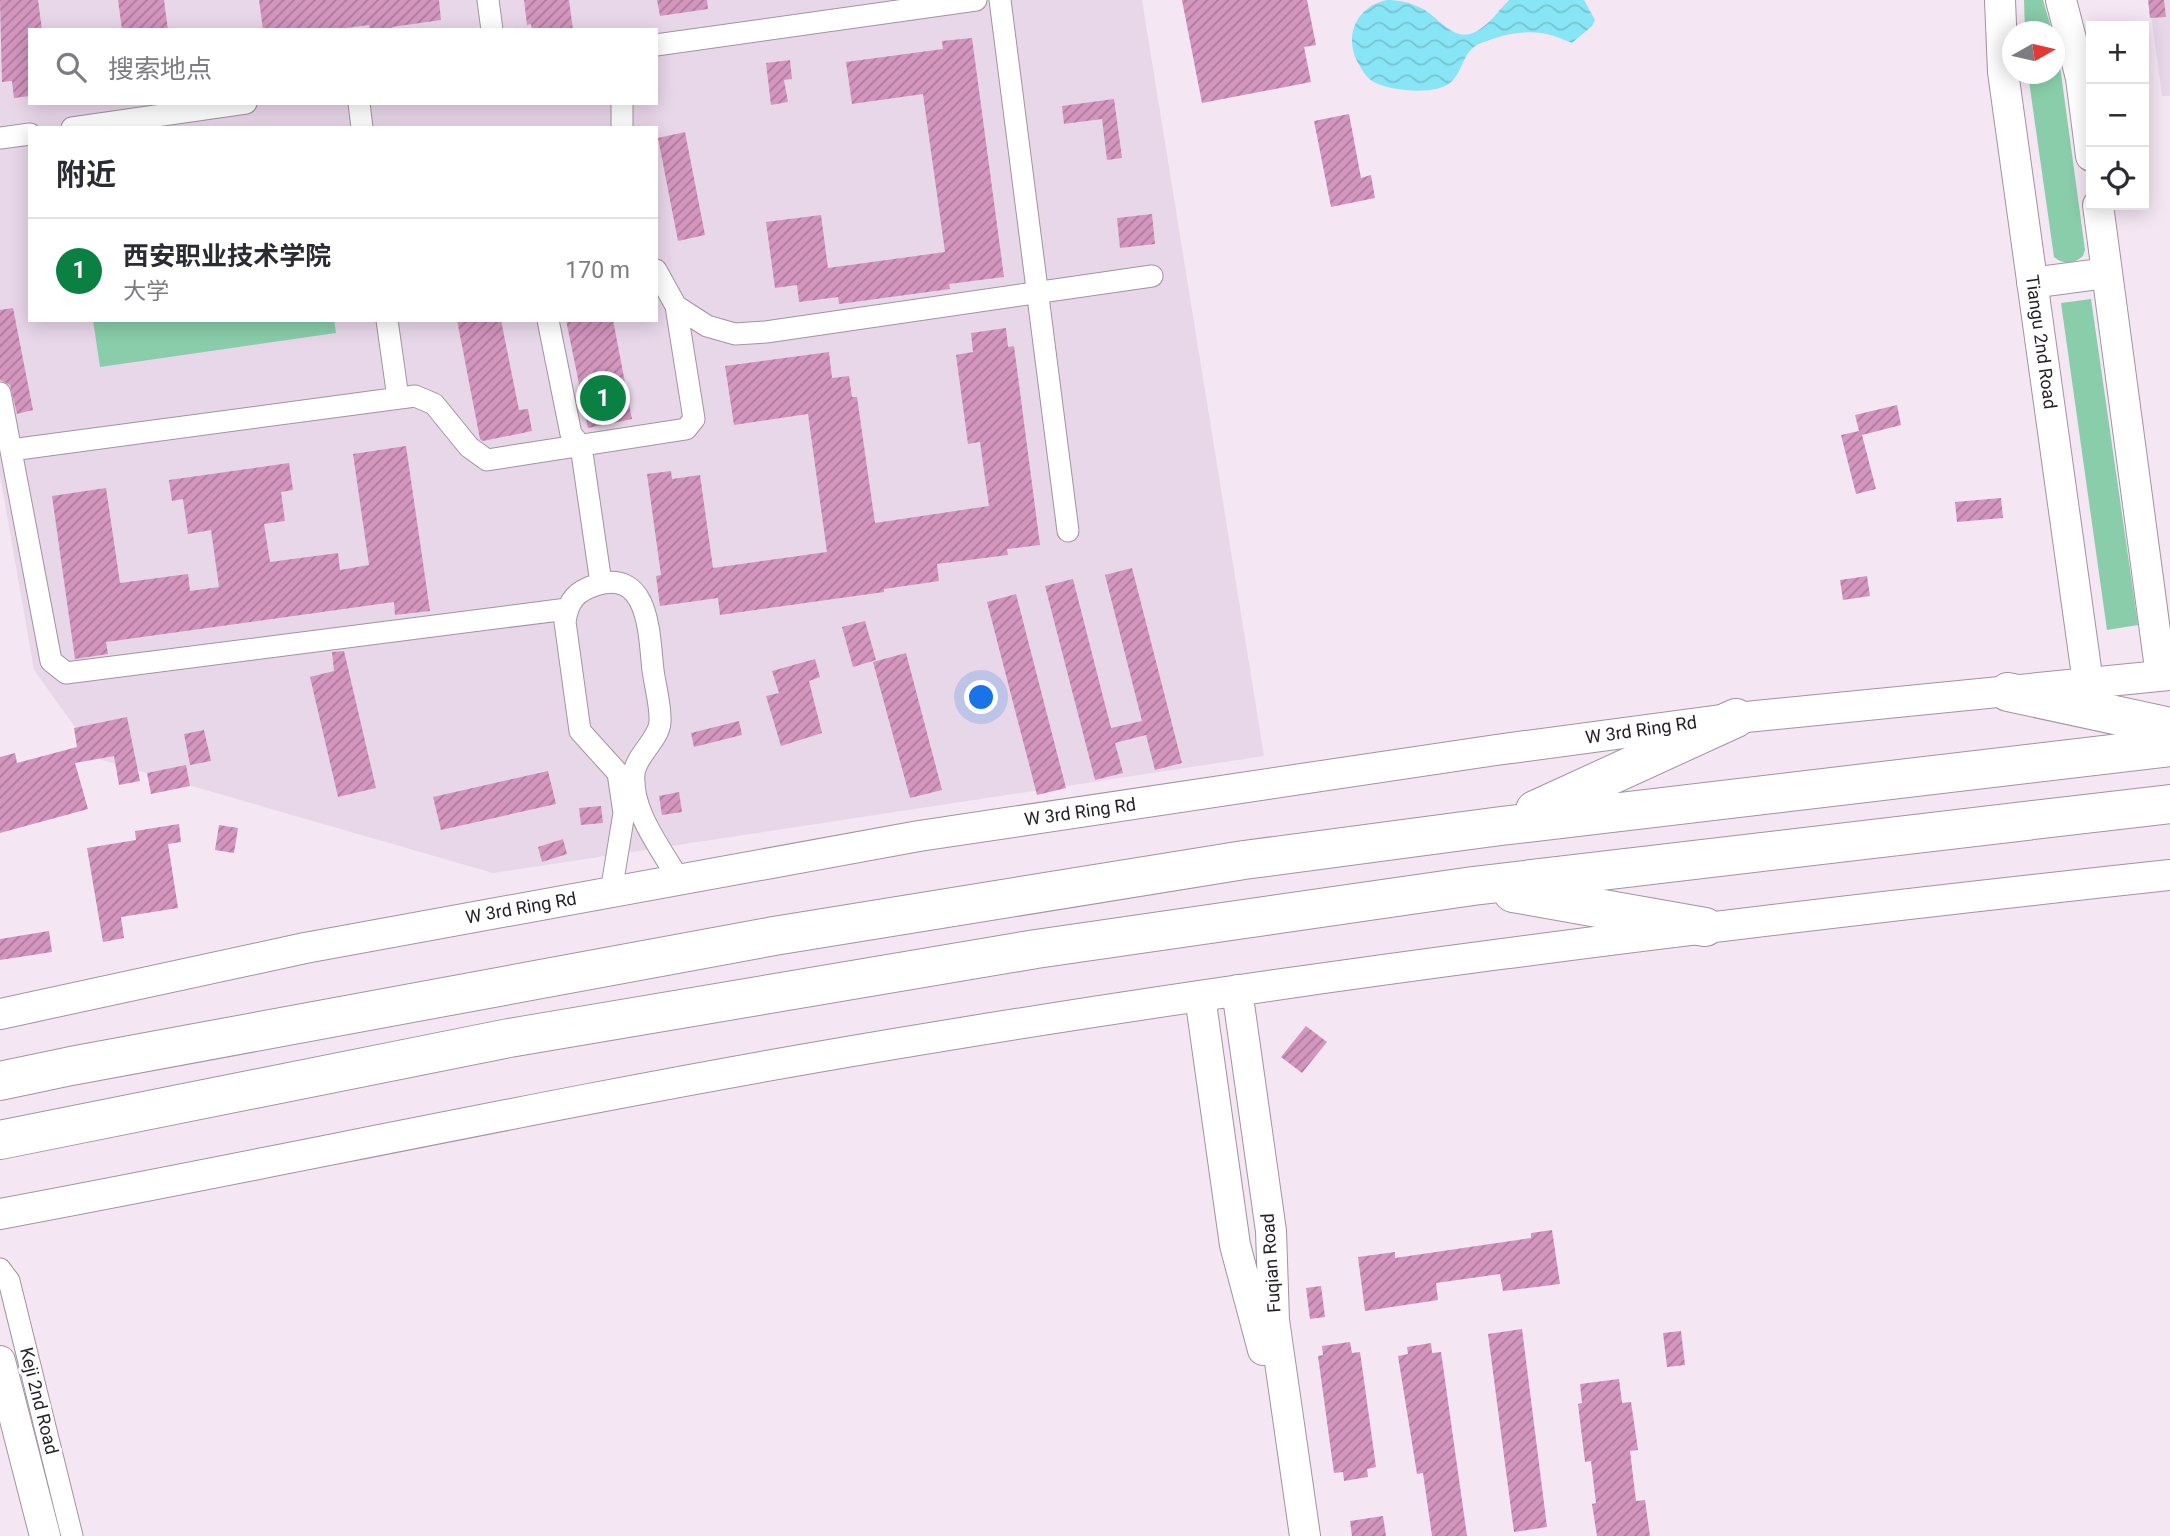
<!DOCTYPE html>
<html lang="zh">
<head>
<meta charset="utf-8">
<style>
	:root { --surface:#fff; --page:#f7f7f7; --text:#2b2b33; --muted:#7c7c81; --line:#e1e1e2; --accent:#0b8043 }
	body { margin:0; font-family:Roboto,"Noto Sans SC",sans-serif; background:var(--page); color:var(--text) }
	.controls { position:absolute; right:21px; top:21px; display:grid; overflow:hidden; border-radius:0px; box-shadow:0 4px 18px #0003 }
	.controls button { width:63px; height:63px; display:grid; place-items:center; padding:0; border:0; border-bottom:2px solid var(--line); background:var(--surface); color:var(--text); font:35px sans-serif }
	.compass { position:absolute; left:2002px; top:21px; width:63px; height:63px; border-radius:50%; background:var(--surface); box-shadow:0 4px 18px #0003; rotate:82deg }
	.you { position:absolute; left:982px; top:698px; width:24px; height:24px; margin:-18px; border:5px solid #fff; border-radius:50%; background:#1a73e8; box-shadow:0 0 0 10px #1a73e833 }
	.badge { display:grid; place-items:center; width:46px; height:46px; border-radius:50%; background:var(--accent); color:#fff; font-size:23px; font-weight:700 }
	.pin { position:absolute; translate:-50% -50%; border:4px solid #fff; box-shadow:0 2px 7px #0006 }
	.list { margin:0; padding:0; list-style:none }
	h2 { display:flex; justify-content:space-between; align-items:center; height:91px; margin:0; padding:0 28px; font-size:30px }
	h2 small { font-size:23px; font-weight:400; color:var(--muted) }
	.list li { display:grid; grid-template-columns:46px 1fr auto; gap:21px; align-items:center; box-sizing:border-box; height:105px; padding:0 28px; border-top:2px solid var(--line) }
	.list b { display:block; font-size:26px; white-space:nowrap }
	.list p { margin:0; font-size:23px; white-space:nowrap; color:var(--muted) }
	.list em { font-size:23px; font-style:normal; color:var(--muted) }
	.icon { flex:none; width:38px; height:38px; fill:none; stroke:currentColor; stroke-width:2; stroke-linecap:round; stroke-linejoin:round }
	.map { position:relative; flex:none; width:2170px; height:1536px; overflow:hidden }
	.search { position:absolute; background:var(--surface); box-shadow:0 4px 18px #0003; left:28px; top:28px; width:630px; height:77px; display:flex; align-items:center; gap:18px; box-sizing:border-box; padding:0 24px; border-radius:0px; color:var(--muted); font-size:26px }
	.panel { position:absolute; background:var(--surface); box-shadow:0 4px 18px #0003; left:28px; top:126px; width:630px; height:196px; border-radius:0px }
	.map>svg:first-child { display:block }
	.education { fill:#e8d7e9; fill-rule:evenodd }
	.green { fill:#89cdaa }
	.water { fill:url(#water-waves) }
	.building { fill:url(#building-hatch) }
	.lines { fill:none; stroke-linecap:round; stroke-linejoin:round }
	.street-casing { stroke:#a193a0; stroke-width:23 }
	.secondary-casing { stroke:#a193a0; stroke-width:32 }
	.highway-casing { stroke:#a193a0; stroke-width:40 }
	.street { stroke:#fff; stroke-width:21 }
	.secondary { stroke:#fff; stroke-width:30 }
	.highway { stroke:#fff; stroke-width:38 }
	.labels { text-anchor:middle; stroke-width:6; stroke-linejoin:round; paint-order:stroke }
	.street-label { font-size:18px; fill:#241f24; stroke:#fff }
</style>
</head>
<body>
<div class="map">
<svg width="2170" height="1536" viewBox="0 0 2170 1536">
	<defs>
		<pattern id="water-waves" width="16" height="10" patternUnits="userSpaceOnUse" patternTransform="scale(1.75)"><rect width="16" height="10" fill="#88e5f5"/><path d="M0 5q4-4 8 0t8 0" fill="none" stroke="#75c4d2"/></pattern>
		<pattern id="building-hatch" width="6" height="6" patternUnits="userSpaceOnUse" patternTransform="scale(1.75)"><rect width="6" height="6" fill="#d496bf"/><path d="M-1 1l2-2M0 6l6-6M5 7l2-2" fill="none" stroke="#ac7a9b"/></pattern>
	</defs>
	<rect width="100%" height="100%" fill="#f5e6f4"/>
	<path class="education" d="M0 0H1142L1264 756 493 873 98 759 34 670 0 475ZM30 30H656V103H30ZM30 128H656V320H30Z
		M2149 0H2170V96H2162Z"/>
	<path class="green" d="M2024 0H2043L2052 31H2025Z
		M2055 39 2060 66 2085 250 2083 256C2074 264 2064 265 2054 257L2028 74H2054Z
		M2091 299 2138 625 2107 630 2061 303Z
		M93 320H334L336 333 100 367Z"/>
	<path class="water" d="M1387 0C1398 0 1408 2 1419 7 1438 15 1454 45 1477 31 1491 23 1498 11 1509 0H1584L1595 20 1592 26 1572 43C1567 41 1562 39 1557 37 1531 28 1504 33 1479 44 1462 52 1464 70 1451 82 1436 96 1391 91 1374 82 1366 78 1361 68 1357 61 1344 35 1357 6 1387 0Z"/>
	<path class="building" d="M0 0H38L42 30H30V96L14 98 12 81 2 82Z
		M118 0H164L168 30H122Z
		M259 0H439L441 20 392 27 393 30H370L369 25 331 30H263Z
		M524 0H569L573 30H532L531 24 527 25Z
		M657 0H707L708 9 660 16Z
		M1182 0H1307L1316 45 1304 47 1311 82 1202 103Z
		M2148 0H2164L2166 17 2150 18Z
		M972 38 1004 277 949 284 950 289 839 304 838 297 799 302 797 285 775 288 766 222 821 215 828 268 945 252 923 94 852 104 846 62 943 49 942 41Z
		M790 60 792 79 784 80 788 102 771 105 766 63Z
		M1114 99 1122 158 1107 160 1102 119 1064 124 1062 106Z
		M1349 114 1361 178 1371 175 1375 198 1331 207 1314 121Z
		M685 132 705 235 678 241 658 138Z
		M1152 214 1155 244 1120 248 1117 218Z
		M13 308 33 410 17 414 10 385 0 380V310Z
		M457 320H501L519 410 528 409 532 431 483 441 480 439Z
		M566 320H613L632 419 588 428Z
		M1006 328 1008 347 1014 346 1040 545 1007 549 1008 555 937 564 939 581 884 589V592L720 615 718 598 660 606 656 576 661 575 647 474 671 471 672 479 700 475 713 568 827 552 808 414 734 425 725 366 829 352 832 378 849 376 852 397H857L875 523 989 506 980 442 968 444 956 355 973 352 971 333Z
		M1897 405 1901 425 1862 435 1876 489 1856 494 1841 435 1859 431 1855 415Z
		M406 446 430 611 395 615 394 602 106 642 108 654 75 659 52 496 106 488 120 583 188 574 190 591 219 587 211 530 188 534 183 499 172 501 169 480 289 463 293 490 281 492 285 521 264 524 270 562 338 553 340 570 369 565 353 454Z
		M2001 498 2003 518 1957 522 1955 502Z
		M1132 568 1182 763 1155 770 1146 735 1115 743 1123 773 1095 780 1045 586 1073 579 1111 728 1142 721 1105 575Z
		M1867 576 1870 596 1843 600 1840 580Z
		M1016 594 1066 788 1037 795 987 602Z
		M865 621 876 660 853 667 842 627Z
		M344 651 376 788 338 797 310 677 334 671 332 652Z
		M906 653 942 790 910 798 873 662Z
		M815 659 820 677 809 681 822 733 781 746 766 696 779 693 772 671Z
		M127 717 140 781 119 785 114 756 75 763 88 809 0 833V757L15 753 17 763 77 747 74 728Z
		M739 721 742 735 694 747 691 733Z
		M204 730 211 761 190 765 184 734Z
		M186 765 190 786 151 794 147 773Z
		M548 771 556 804 441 830 433 797Z
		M679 792 682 812 662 815 659 796Z
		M601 806 603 823 581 825 579 808Z
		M179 824 181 842 168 844 178 908 121 917 124 938 103 942 87 848 136 840 135 831Z
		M219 825 238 828 234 853 215 850Z
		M563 839 567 854 542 862 538 847Z
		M49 931 52 952 0 960V939Z
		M1306 1026 1327 1042 1302 1073 1281 1057Z
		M1552 1230 1560 1284 1503 1291 1500 1274 1436 1283 1438 1300 1365 1311 1358 1257 1395 1252V1258L1531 1238V1233Z
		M1321 1286 1325 1317 1310 1319 1306 1288Z
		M1522 1329 1547 1527 1514 1532 1488 1334Z
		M1681 1331 1685 1365 1667 1367 1663 1333Z
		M1350 1342 1352 1353 1360 1352 1376 1467 1367 1469 1368 1477 1344 1481 1343 1472 1334 1473 1318 1356 1323 1355 1322 1346Z
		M1431 1343 1432 1353 1441 1352 1467 1536H1432L1423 1473 1417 1474 1398 1356 1408 1354 1407 1347Z
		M1619 1379 1622 1403 1631 1402 1638 1450 1630 1451 1636 1501 1645 1500 1650 1536H1597L1592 1504 1596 1503 1591 1461 1585 1462 1578 1404 1582 1403 1580 1384Z
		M1383 1516 1386 1536H1352L1350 1521Z"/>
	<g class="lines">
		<defs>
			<path id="street" d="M488 0 492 30
				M1000 0 1068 531
				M656 45 976 0
				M359 103 362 128
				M72 128 246 103
				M622 128V103
				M0 138 30 134
				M656 270 676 306 707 326 735 334 766 332 1152 276
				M387 320 398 398
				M548 320 571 434 581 446 601 583
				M0 393 51 661 66 673 567 609
				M11 450 415 396 434 404 469 447 487 460 686 429 694 419 676 306
				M611 892 624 813 618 773 580 731 565 622C568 601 576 591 596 585 650 568 649 636 653 670 655 686 661 706 660 722 659 740 635 756 634 774 631 812 661 848 679 880
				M0 1269 9 1281 72 1536"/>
			<path id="secondary" d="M2000 0 2003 72 2088 683
				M2061 0 2081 78 2091 156
				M2098 205 2161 676
				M2032 283 2107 273
				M1237 990 1271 1231 1274 1320 1305 1536
				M1200 996 1235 1245 1263 1350
				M0 1014 305 948 919 836 1496 750 1736 718 2170 675
				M0 1214C279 1162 556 1102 835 1054 1278 978 1724 923 2170 875
				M0 1361 45 1536"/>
			<path id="highway" d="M2008 692 2170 727
				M1535 810 1736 718
				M1513 893 1705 927
				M0 1081 71 1066 774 936 1244 860 1501 826 2170 747
				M0 1140 509 1038 1036 949 1473 886 2170 804"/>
		</defs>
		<use href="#street" class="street-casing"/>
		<use href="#secondary" class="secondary-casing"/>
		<use href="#highway" class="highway-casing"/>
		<use href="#street" class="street"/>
		<use href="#secondary" class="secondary"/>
		<use href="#highway" class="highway"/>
	</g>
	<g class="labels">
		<g class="street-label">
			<text transform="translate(2041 342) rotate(82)" y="6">Tiangu 2nd Road</text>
			<text transform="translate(1641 730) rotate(-8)" y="6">W 3rd Ring Rd</text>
			<text transform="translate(1080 812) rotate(-8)" y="6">W 3rd Ring Rd</text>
			<text transform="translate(521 908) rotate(-10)" y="6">W 3rd Ring Rd</text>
			<text transform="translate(1271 1263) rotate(-94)" y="6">Fuqian Road</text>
			<text transform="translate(39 1401) rotate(76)" y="6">Keji 2nd Road</text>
		</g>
	</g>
</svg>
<div class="controls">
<button>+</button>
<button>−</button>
<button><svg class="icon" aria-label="locate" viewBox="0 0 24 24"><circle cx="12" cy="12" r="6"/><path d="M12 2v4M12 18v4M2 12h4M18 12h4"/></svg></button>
</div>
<svg class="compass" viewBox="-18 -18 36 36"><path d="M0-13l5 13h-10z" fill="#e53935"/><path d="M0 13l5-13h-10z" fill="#7c7c81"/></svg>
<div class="you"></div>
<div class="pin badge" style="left:603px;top:398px">1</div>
<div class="search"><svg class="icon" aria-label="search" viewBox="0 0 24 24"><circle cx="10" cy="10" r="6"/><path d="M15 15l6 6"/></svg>搜索地点</div>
<section class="panel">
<h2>附近<small></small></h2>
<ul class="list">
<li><span class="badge">1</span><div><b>西安职业技术学院</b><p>大学</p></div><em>170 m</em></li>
</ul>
</section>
</div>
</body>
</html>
